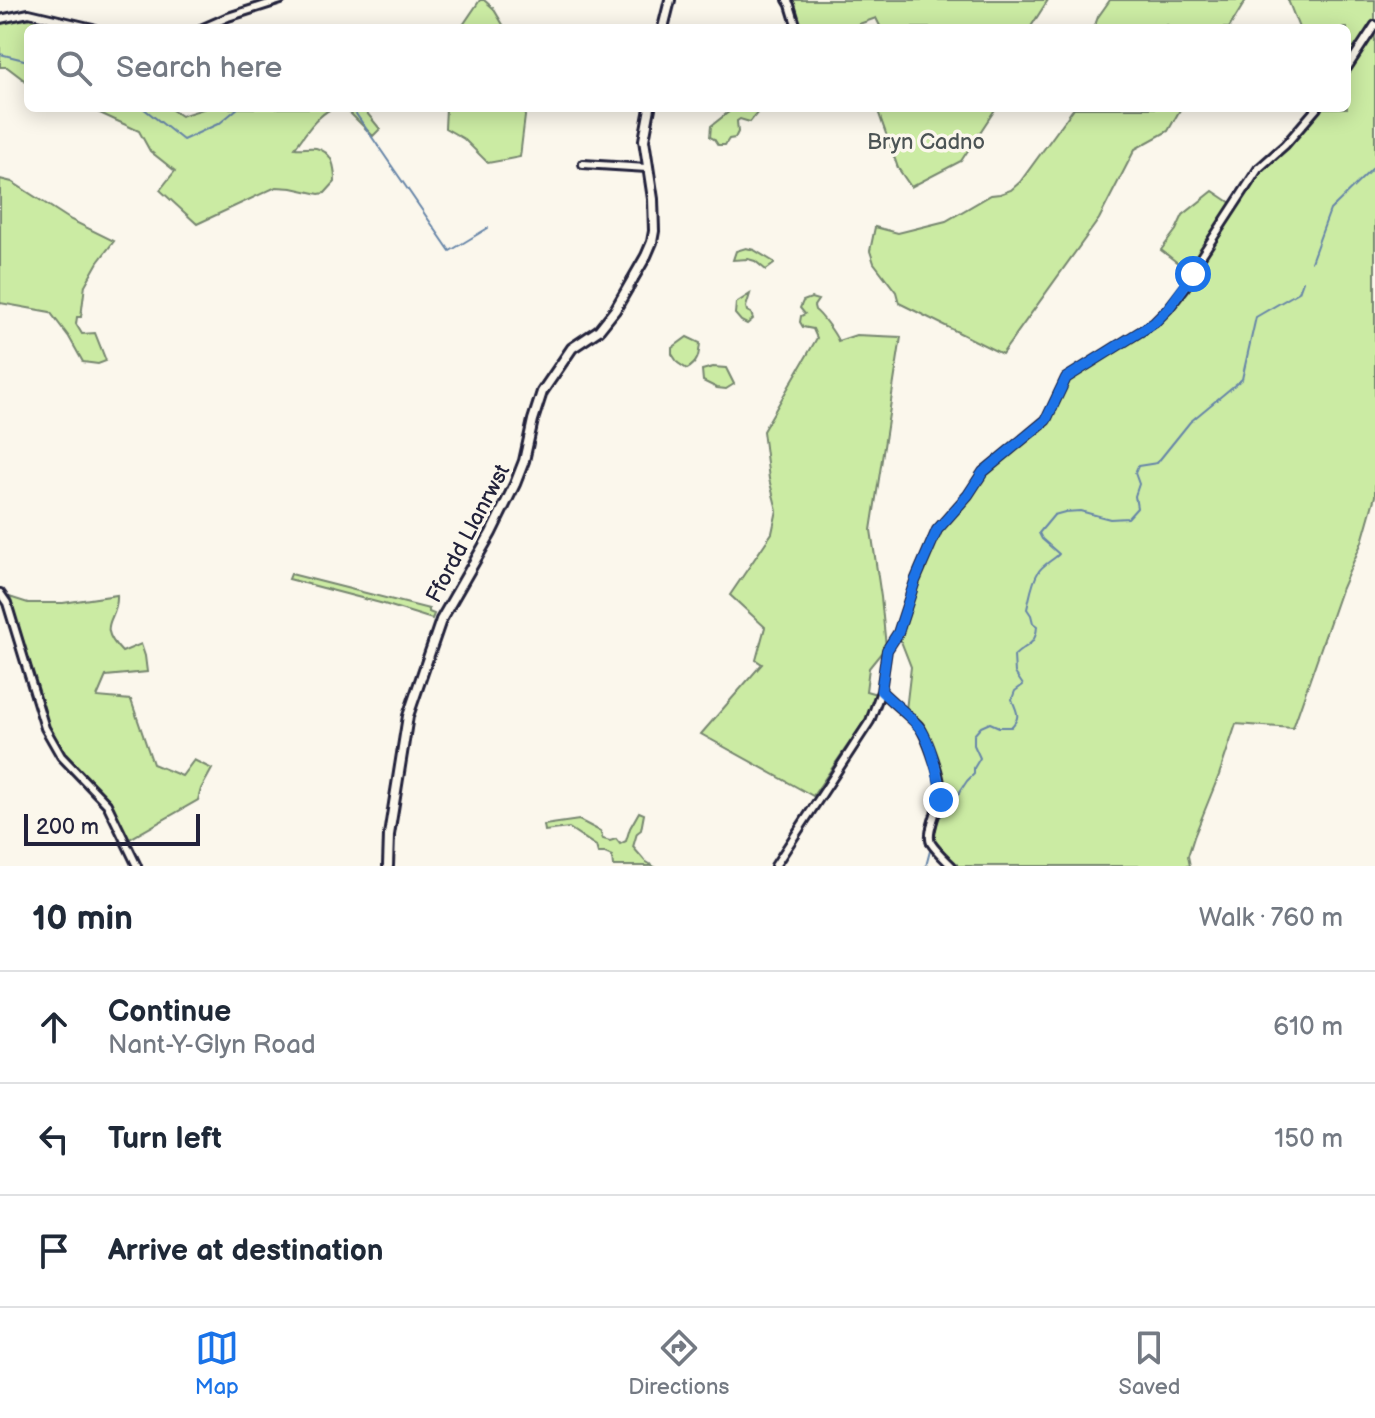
<!DOCTYPE html>
<html lang="en">
<head>
<meta charset="utf-8">
<style>
	:root { --surface:#fff; --page:#f2f2f3; --text:#1f2937; --muted:#747a83; --line:#e0e1e3; --accent:#1a73e8 }
	body { margin:0; font-family:"Balsamiq Sans",sans-serif; background:var(--page); color:var(--text) }
	.scale { position:absolute; left:24px; bottom:20px; width:176px; box-sizing:border-box; padding-left:8px; border:4px solid #22223b; border-top:0; font-size:22px; line-height:28px; white-space:nowrap; color:#22223b; -webkit-text-stroke:6px #fbf7ec; paint-order:stroke }
	.stop { position:absolute; width:24px; height:24px; margin:-18px; border:6px solid #1a73e8; border-radius:50%; background:#fff }
	.stop.end { background:#1a73e8; border-color:#fff; box-shadow:0 2px 8px #0008 }
	.list { margin:0; padding:0; list-style:none }
	h2 { display:flex; justify-content:space-between; align-items:center; height:104px; margin:0; padding:0 32px; font-size:34px }
	h2 small { font-size:26px; font-weight:400; color:var(--muted) }
	.list li { display:grid; grid-template-columns:52px 1fr auto; gap:24px; align-items:center; box-sizing:border-box; height:112px; padding:0 32px; border-top:2px solid var(--line) }
	.list b { display:block; font-size:30px; white-space:nowrap }
	.list p { margin:0; font-size:26px; white-space:nowrap; color:var(--muted) }
	.list em { font-size:26px; font-style:normal; color:var(--muted) }
	.icon { flex:none; width:44px; height:44px; fill:none; stroke:currentColor; stroke-width:2; stroke-linecap:round; stroke-linejoin:round }
	.map { position:relative; flex:none; width:1375px; height:866px; overflow:hidden }
	.search { position:absolute; background:var(--surface); box-shadow:0 4px 20px #0003; left:24px; right:24px; top:24px; height:88px; display:flex; align-items:center; gap:20px; box-sizing:border-box; padding:0 28px; border-radius:12px; color:var(--muted); font-size:30px }
	.sheet { height:440px; background:var(--surface) }
	nav { display:flex; justify-content:space-around; align-items:center; box-sizing:border-box; height:112px; border-top:2px solid var(--line); background:var(--surface); font-size:22px; color:var(--muted) }
	nav a { display:grid; justify-items:center; gap:4px }
	nav .on { color:var(--accent) }
	.map>svg:first-child { display:block }
	.green { fill:#cbeba3; stroke:#76866f; stroke-width:2 }
	.lines { fill:none; stroke-linecap:round; stroke-linejoin:round }
	.stream { stroke:#6685a8; stroke-width:2 }
	.street-casing { stroke:#22223b; stroke-width:12 }
	.secondary-casing { stroke:#22223b; stroke-width:14 }
	.street { stroke:#fbf7ec; stroke-width:6 }
	.secondary { stroke:#fbf7ec; stroke-width:8 }
	.route { stroke:#1a73e8; stroke-width:10 }
	.labels { text-anchor:middle; stroke-width:7; stroke-linejoin:round; paint-order:stroke }
	.park-label { font-size:22px; fill:#4c5455; stroke:#fbf7ec }
	.street-label { font-size:22px; fill:#22223b; stroke:#fbf7ec }
</style>
</head>
<body>
<div class="map">
<svg width="1375" height="866" viewBox="0 0 1375 866">
	<rect width="100%" height="100%" fill="#fbf7ec"/>
	<filter id="ink" filterUnits="userSpaceOnUse"><feTurbulence type="fractalNoise" baseFrequency=".0125" numOctaves="2"/><feDisplacementMap in="SourceGraphic" scale="16" xChannelSelector="R" yChannelSelector="G"/><feConvolveMatrix kernelMatrix="1 2 1 2 8 2 1 2 1" color-interpolation-filters="sRGB"/></filter>
	<g filter="url(#ink)">
		<path class="green" d="M480 0H484L493 8 505 28H461Z
			M787 0H1048L1030 28H881L876 18 848 28H797Z
			M1110 0H1246L1229 28H1171L1167 25 1162 28H1094L1098 17Z
			M1288 0H1375V25L1347 65V28H1299Z
			M33 18 56 28H28V83L7 67H0V23Z
			M1375 29V496L1362 542 1341 590 1293 728 1236 724 1219 775 1194 837 1188 856 1190 866H952L932 843 935 815 941 809 945 791 944 780 926 730 919 721 906 710 911 667 899 636 918 579 938 534 985 474 1036 432 1052 414 1067 383 1101 359 1148 333 1161 322 1187 289 1192 274 1161 250 1176 230 1183 215 1213 191 1231 203 1198 261 1193 274 1195 275 1200 262 1249 187 1267 164 1269 165 1270 161 1289 144 1321 108H1347V75Z
			M89 108H169L181 116 206 108H333C316 116 306 133 295 148 301 149 310 147 316 148 333 152 335 167 335 182L325 193 319 194 292 188 276 187 197 224 160 190 175 171 150 151 139 131Z
			M345 108H363L380 129 373 136Z
			M446 108H526L520 157 488 163 464 139 445 128Z
			M741 108H761L750 122 740 119 737 121 738 132 735 138 729 139 725 145H718L714 139 710 137 711 126 730 111Z
			M877 108H996L961 161 911 187 898 168Z
			M1074 108H1181L1168 131 1135 149 1099 219 1002 354 899 303 896 292 874 263 870 251 875 227 898 233 946 221 991 195 1000 194 1011 190 1020 182Z
			M0 179 12 182 71 220 114 241 98 262 85 285 81 317H77L76 324 82 334 95 333 106 361 98 364 83 362 69 337 50 312 0 303Z
			M746 248 754 250 774 262V264L766 270 755 261 748 259 733 260 736 251Z
			M750 294 746 307 747 311 751 313 753 319 747 324 741 321 735 314 736 303Z
			M811 298 818 300 814 306 815 310C821 314 836 335 838 341L856 335 901 337 871 530 881 597 886 647 869 668 866 691 880 695 868 725 863 723 813 796 701 734 762 664 756 660 765 627 730 595 772 533 777 510 769 479 763 431 817 338 813 329 803 327 800 322 801 316 805 314 800 308 803 301Z
			M687 337 700 343C699 355 698 363 687 369L678 363 672 354V348Z
			M713 367 726 368 734 384 726 389 717 388 703 381 702 370Z
			M291 574 429 609V612L434 614 432 619 384 604 289 579Z
			M0 594 28 603H63L117 595C119 621 94 623 122 652L141 644 145 656 147 672 106 676 97 697 131 700 153 764 182 776 194 760 212 769 201 789 198 800 126 841 107 804 61 756 45 728 19 643Z
			M639 812 644 814 641 830 637 833 633 847 645 861 653 866H613L612 856 605 853H598L596 846 569 828 545 831 544 825 579 820 600 831 603 839 610 841 616 839 620 844 626 841 630 828Z"/>
		<g class="lines">
			<path class="stream" d="M0 54 28 61
				M143 108 183 140 220 123 238 108
				M352 108 450 251 488 228
				M1311 262 1330 210 1375 166
				M933 839 938 819 955 799 967 781 974 774V768L980 758 974 745V735L981 727 990 723 999 727H1011C1022 716 1016 712 1012 699L1015 691 1023 685 1015 673 1014 656C1026 644 1036 646 1037 626L1033 623 1031 615 1027 609C1030 597 1032 581 1039 571 1044 564 1053 560 1059 554L1042 539 1039 533 1054 515 1065 512 1080 511 1110 519 1128 518 1137 508 1135 496 1139 484 1135 473 1138 466 1157 463 1190 422 1242 379 1256 317 1299 292 1303 281
				M926 866 930 851"/>
			<defs>
				<path id="street" d="M787 0 790 5 797 28
					M0 19 29 13 93 28
					M203 28 228 17 281 0
					M1347 68 1375 25
					M583 164 647 168
					M0 593 7 603 45 728 61 756 107 804 137 866
					M881 691C893 703 906 713 918 725 926 734 938 770 940 783 944 802 925 830 931 843 936 851 945 859 952 866
					M775 866 870 721 881 691 887 650 898 633 915 581 937 530 968 495 983 472 1046 420 1066 378 1154 323 1168 309 1186 286 1198 261 1258 169 1285 145 1317 108"/>
				<path id="secondary" d="M663 28 670 0
					M388 866 389 835 408 716 441 620 491 533 515 484 524 461 533 420 542 392 572 348 599 330 615 310 646 256 652 242 654 231 653 199 644 140 650 108"/>
			</defs>
			<use href="#street" class="street-casing"/>
			<use href="#secondary" class="secondary-casing"/>
			<use href="#street" class="street"/>
			<use href="#secondary" class="secondary"/>
		</g>
	</g>
	<g class="lines" filter="url(#ink)">
		<path class="route" d="M941 800C940 782 931 741 919 727 908 714 893 703 881 691L887 650 898 633 915 581 937 530 968 495 983 472 1046 420 1066 378 1154 323 1168 309 1193 274"/>
	</g>
	<g class="labels">
		<g class="park-label">
			<text x="926" y="149">Bryn Cadno</text>
		</g>
		<g class="street-label">
			<text transform="translate(467 533) rotate(-62)" y="8">Ffordd Llanrwst</text>
		</g>
	</g>
</svg>
<div class="scale">200 m</div>
<div class="stop" style="left:1193px;top:274px"></div>
<div class="stop end" style="left:941px;top:800px"></div>
<div class="search"><svg class="icon" aria-label="search" viewBox="0 0 24 24"><circle cx="10" cy="10" r="6"/><path d="M15 15l6 6"/></svg>Search here</div>
</div>
<section class="sheet">
<h2>10 min<small>Walk · 760 m</small></h2>
<ul class="list">
<li><svg class="icon" aria-label="ahead" viewBox="0 0 24 24"><path d="M12 20V5M6 11l6-6 6 6"/></svg><div><b>Continue</b><p>Nant-Y-Glyn Road</p></div><em>610 m</em></li>
<li><svg class="icon" aria-label="left" viewBox="0 0 24 24"><path d="M17 20v-9H6M10 6l-5 5 5 5"/></svg><div><b>Turn left</b></div><em>150 m</em></li>
<li><svg class="icon" aria-label="arrive" viewBox="0 0 24 24"><path d="M6 21V4h12l-3 4 3 4H6"/></svg><div><b>Arrive at destination</b></div></li>
</ul>
</section>
<nav>
<a class="on"><svg class="icon" aria-label="map" viewBox="0 0 24 24"><path d="M3 6l6-2 6 2 6-2v14l-6 2-6-2-6 2zM9 4v14M15 6v14"/></svg>Map</a>
<a><svg class="icon" aria-label="directions" viewBox="0 0 24 24"><path d="M12 3l9 9-9 9-9-9zM9 14v-3h6M13 9l2 2-2 2"/></svg>Directions</a>
<a><svg class="icon" aria-label="saved" viewBox="0 0 24 24"><path d="M7 4h10v16l-5-4-5 4z"/></svg>Saved</a>
</nav>
</body>
</html>
